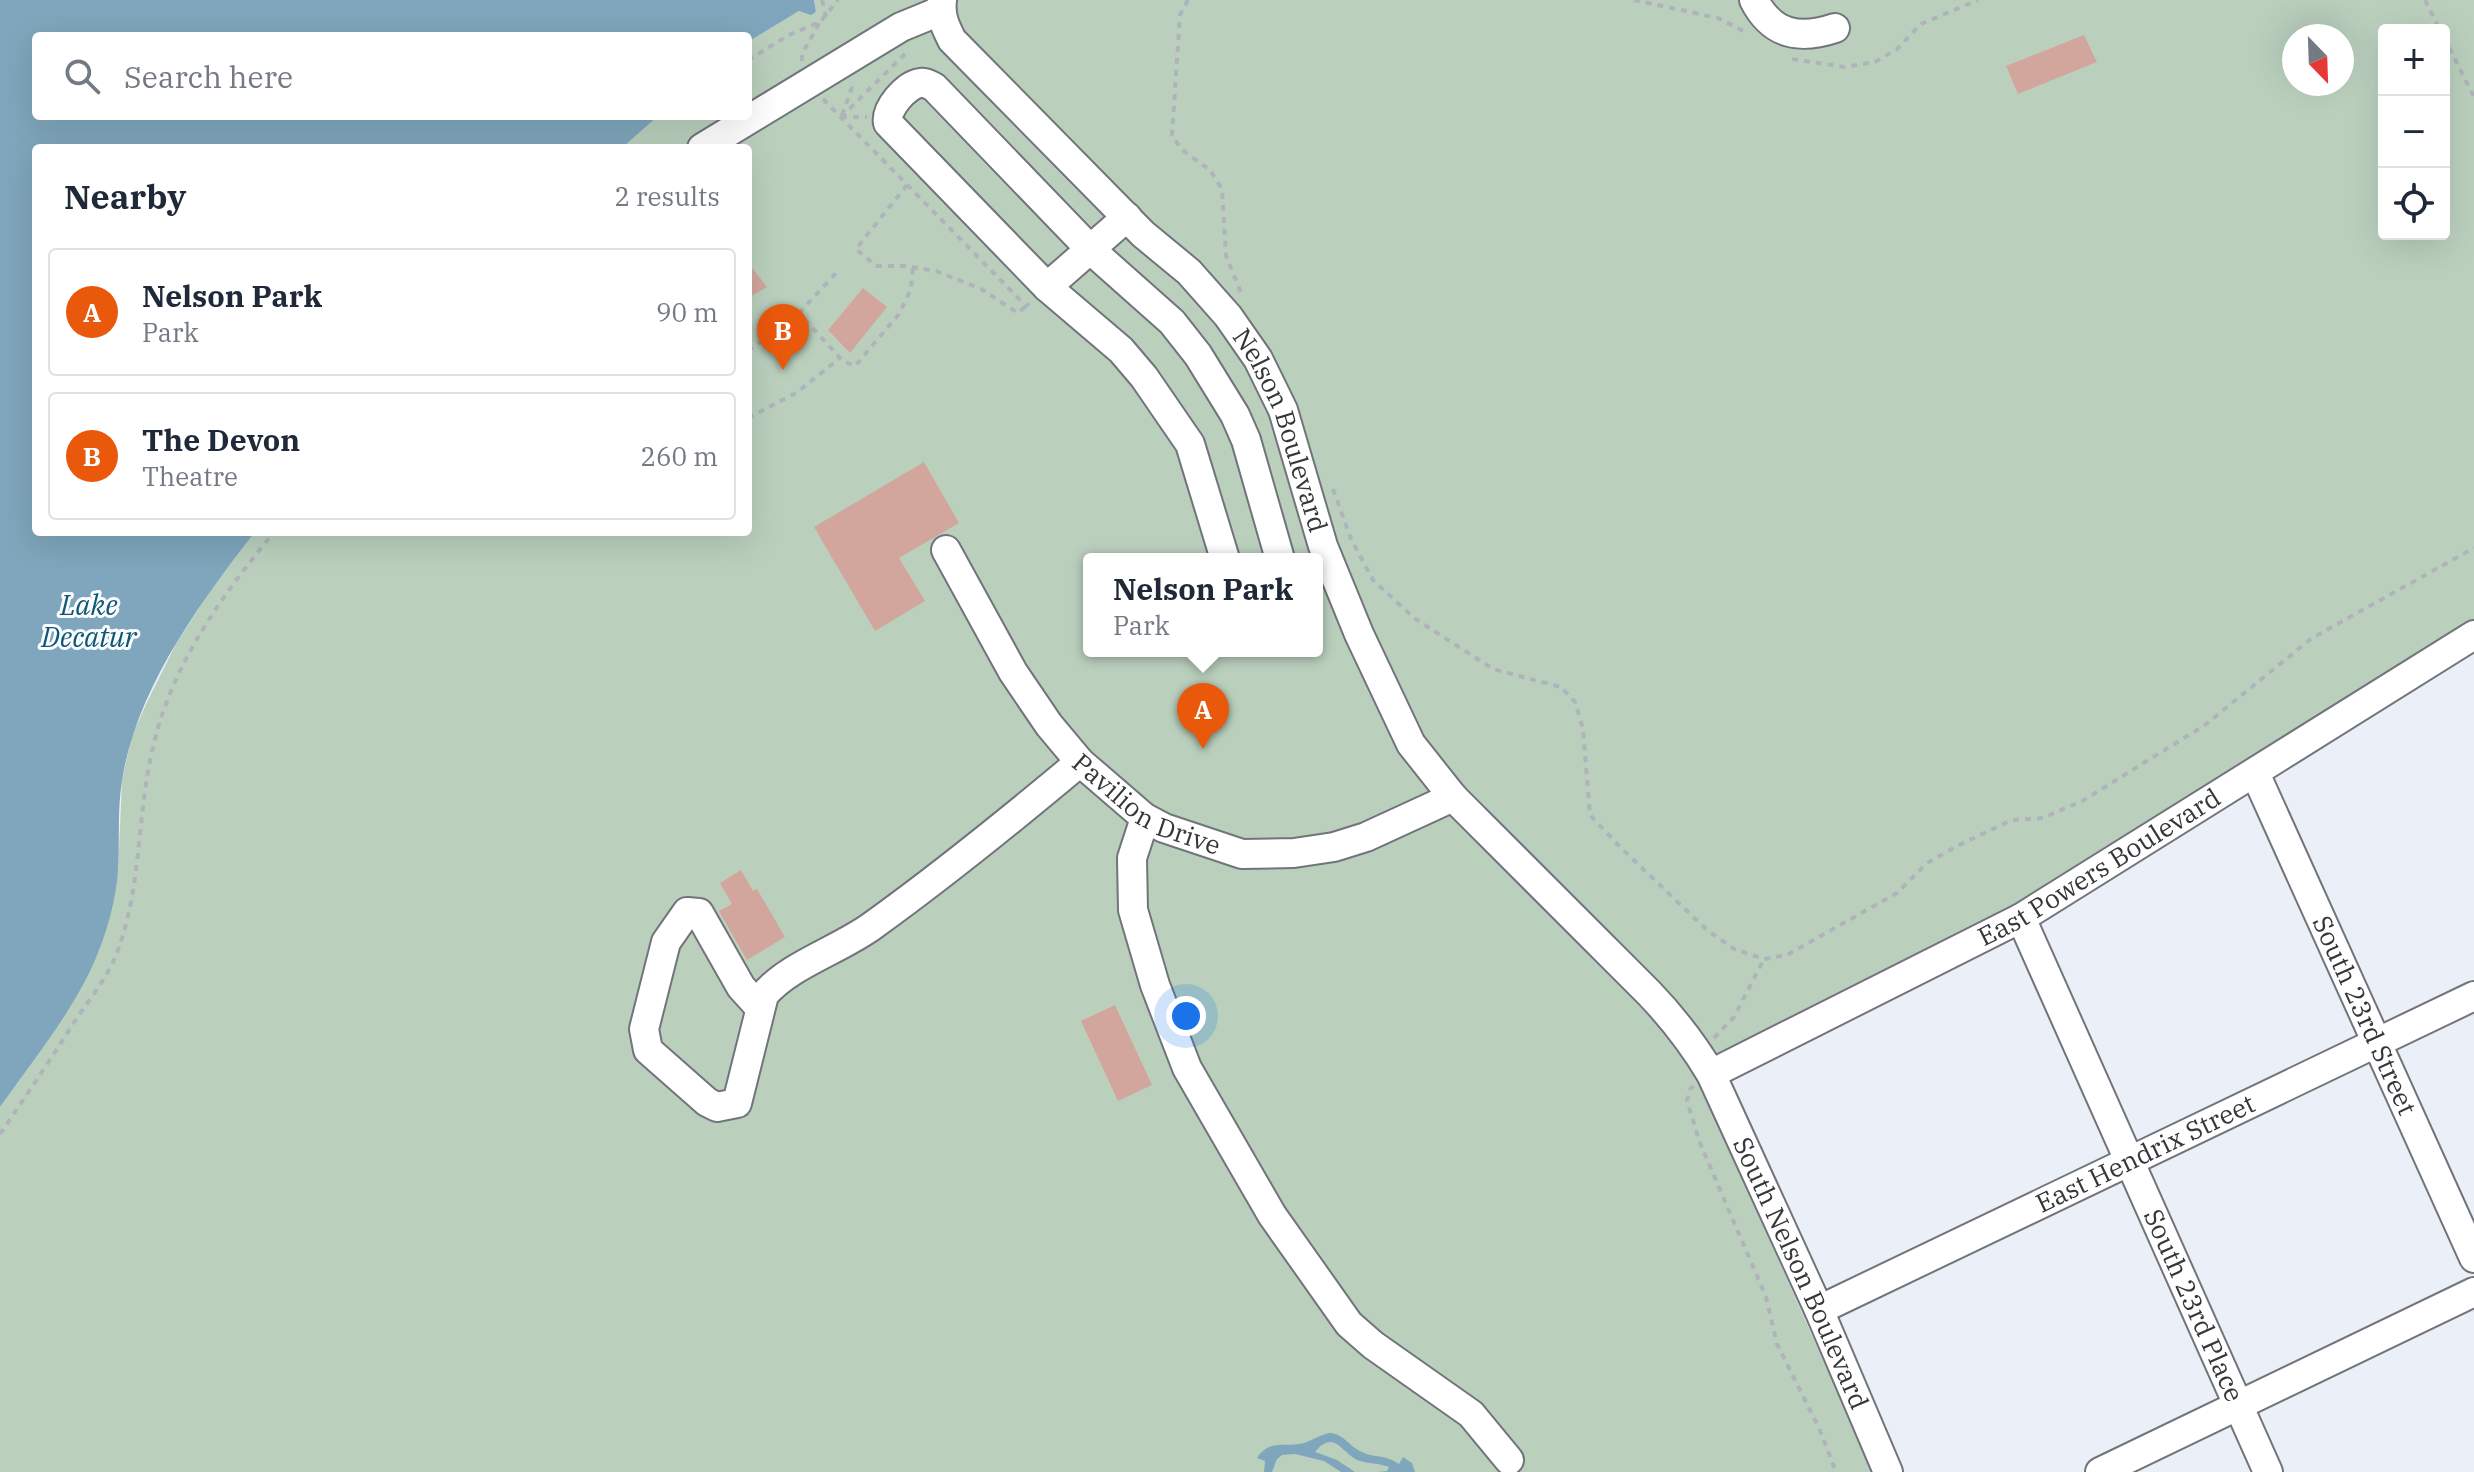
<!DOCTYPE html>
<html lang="en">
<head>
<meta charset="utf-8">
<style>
	:root { --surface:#fff; --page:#f2f2f3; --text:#1f2937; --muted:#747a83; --line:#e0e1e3; --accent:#ea580c }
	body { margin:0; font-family:"IBM Plex Serif",serif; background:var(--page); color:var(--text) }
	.controls { position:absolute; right:24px; top:24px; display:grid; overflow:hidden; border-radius:8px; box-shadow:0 8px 32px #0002 }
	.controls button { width:72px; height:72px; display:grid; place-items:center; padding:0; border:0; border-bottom:2px solid var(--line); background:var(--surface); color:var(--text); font:40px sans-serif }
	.compass { position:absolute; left:2282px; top:24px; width:72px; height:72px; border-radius:50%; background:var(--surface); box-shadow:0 8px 32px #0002; rotate:157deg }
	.you { position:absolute; left:1186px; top:1016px; width:28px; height:28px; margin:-20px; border:6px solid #fff; border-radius:50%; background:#1a73e8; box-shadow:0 0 0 12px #1a73e833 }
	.badge { display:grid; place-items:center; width:52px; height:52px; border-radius:50%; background:var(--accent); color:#fff; font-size:26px; font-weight:700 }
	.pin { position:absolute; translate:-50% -66px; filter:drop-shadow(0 2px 4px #0008) }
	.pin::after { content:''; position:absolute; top:42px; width:28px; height:24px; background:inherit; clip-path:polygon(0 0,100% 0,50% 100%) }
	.popup { position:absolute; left:1083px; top:553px; width:240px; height:104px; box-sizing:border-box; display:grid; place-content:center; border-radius:8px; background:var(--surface); filter:drop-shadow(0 2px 6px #0005); font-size:26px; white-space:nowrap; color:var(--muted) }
	.popup b { font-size:30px; color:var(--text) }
	.popup::after { content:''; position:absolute; left:50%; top:100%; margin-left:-16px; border:16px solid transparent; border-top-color:var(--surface) }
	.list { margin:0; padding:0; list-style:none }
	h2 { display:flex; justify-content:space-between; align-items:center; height:104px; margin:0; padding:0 32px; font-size:34px }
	h2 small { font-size:26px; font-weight:400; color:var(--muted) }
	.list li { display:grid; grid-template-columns:52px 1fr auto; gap:24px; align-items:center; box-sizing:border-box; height:128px; margin:0 16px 16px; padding:0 16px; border:2px solid var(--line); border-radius:8px }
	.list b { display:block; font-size:30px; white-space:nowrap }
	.list p { margin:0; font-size:26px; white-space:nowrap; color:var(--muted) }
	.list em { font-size:26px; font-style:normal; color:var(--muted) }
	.icon { flex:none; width:44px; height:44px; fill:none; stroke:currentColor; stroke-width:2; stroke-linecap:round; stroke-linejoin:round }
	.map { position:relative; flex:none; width:2474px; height:1472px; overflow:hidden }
	.search { position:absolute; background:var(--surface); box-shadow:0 8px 32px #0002; left:32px; top:32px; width:720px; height:88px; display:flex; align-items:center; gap:20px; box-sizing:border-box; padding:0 28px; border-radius:8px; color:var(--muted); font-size:30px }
	.panel { position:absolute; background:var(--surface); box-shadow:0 8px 32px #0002; left:32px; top:144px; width:720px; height:392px; border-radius:8px }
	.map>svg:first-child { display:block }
	.green { fill:#bad0bd; fill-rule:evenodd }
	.water { fill:#7fa6bc }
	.building { fill:#d2a69d }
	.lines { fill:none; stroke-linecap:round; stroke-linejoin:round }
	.minor-casing { stroke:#71747b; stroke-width:32 }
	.path { stroke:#b0b3b9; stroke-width:4; stroke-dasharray:6 6; stroke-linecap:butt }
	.minor { stroke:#fff; stroke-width:28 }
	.labels { text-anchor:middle; stroke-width:6; stroke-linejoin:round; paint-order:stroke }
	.street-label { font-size:26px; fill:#353639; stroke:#fbfcfe }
	.water-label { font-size:28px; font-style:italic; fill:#0e5776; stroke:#fbfcfe }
</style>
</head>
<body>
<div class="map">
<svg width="2474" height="1472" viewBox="0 0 2474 1472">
	<rect width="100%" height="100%" fill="#ebeff7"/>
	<path class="green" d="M814 0H2474V625L2019 908 1695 1073 1873 1472H0V1107L79 990 100 949 118 872 122 780 132 736 147 702 176 644 210 591 255 532H748V148H622L658 116H748V42L799 11 816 13ZM2384 30H2444V234H2384ZM2294 36H2342V84H2294ZM1089 559H1317V651H1089Z"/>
	<path class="water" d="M0 0H814L816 12 811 15 799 11 748 42V36H36V116H658L622 148H36V532H255C200 603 136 689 122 781 117 811 120 841 118 871 116 897 109 924 100 948 78 1006 35 1057 0 1107Z
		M1329 1433C1345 1434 1348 1446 1362 1452 1376 1459 1382 1453 1399 1464L1403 1457 1412 1463 1415 1472H1378L1387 1471 1389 1467C1379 1463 1368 1464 1357 1460 1341 1452 1334 1429 1315 1452L1337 1460 1355 1472H1341L1324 1461 1295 1454 1282 1455 1277 1459 1272 1472H1264L1265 1461 1257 1458C1270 1438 1285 1448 1304 1443 1313 1440 1320 1435 1329 1433Z"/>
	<path class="building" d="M2084 35 2097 62 2018 94 2006 66Z
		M748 263 767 287 748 298Z
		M863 288 887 307 850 353 828 330Z
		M924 462 959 523 899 558 925 601 875 631 814 527Z
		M741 870 753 891 757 889 785 937 747 960 719 911 732 904 720 883Z
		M1115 1005 1152 1085 1118 1101 1081 1021Z"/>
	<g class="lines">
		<defs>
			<g id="minor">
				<path id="s1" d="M942 0C940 16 945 26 952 40L1143 234 1189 272 1228 316 1258 359 1283 410 1323 546 1359 634 1411 744 1453 797 1649 993C1673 1018 1693 1044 1711 1074L1819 1310 1888 1472"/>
				<path d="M1754 0C1772 35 1800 40 1835 28"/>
				<path d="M702 148 901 27 940 11"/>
				<path d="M1047 287 1127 217"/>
				<path id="s2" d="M946 550 1013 672 1049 725 1080 762 1145 818 1164 828 1242 854 1294 853 1334 847 1366 837 1453 797"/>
				<path d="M1225 559 1190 444 1144 377 1121 350 1047 287 888 123C885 109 906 85 920 83 926 82 929 85 934 87L1091 250 1172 322 1198 355 1235 415 1246 440 1280 559"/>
				<path id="s3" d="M2255 773 2474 1258"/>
				<path d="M1145 818 1132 858 1133 910 1155 985 1187 1068 1272 1215 1349 1324 1373 1345 1471 1414 1509 1460"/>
				<path id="s4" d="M2021 918 2268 1472"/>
				<path d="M760 1008 741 987 699 913 687 912 666 942 644 1029 648 1050 707 1102 717 1107 737 1103 764 995C789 965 839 950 872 926 943 875 1012 819 1080 762"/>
				<path id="s5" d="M1711 1074 2021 918 2474 635"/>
				<path id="s6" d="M1819 1310 2474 996"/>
				<path d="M2100 1472 2474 1292"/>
			</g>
		</defs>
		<use href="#minor" class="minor-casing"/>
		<path class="path" d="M822 0 826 17
			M1188 0 1180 15 1172 135 1181 149 1210 170 1222 189 1226 256 1242 295
			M1634 0 1718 18 1747 33
			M2425 0 2440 30
			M2444 37 2474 97
			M1792 59 1845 67 1875 62 1897 49 1921 24 1978 0
			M748 60 789 35 820 22 838 0
			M802 61V54L820 22
			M823 99 1026 306 1031 302
			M842 115 854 82
			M841 117 905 54
			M841 117H867
			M907 185 856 249 876 266H906L936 271 981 289 1018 313 1026 306
			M799 313 838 271
			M748 351 799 313 843 361 855 366 899 314 911 289 913 267
			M748 418 796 393 840 358
			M1333 489 1351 539 1373 580 1414 618 1493 669 1561 687 1575 702 1583 729 1590 815 1622 849 1707 930 1734 949 1764 959 1787 955 1897 893 1927 863 1959 845 2012 820 2043 818 2084 800 2205 725 2312 638 2474 548
			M1714 1038 1734 1017 1764 959
			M1694 1086 1690 1089 1687 1101 1700 1143 1766 1297 1777 1344 1819 1428 1836 1472
			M0 1134C26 1096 52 1057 77 1018 92 996 109 975 118 950 142 884 137 814 153 747 172 664 221 597 274 532"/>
		<use href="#minor" class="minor"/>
	</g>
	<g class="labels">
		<g class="street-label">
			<text dy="9" stroke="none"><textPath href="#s1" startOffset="560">Nelson Boulevard</textPath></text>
			<text dy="9" stroke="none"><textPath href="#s2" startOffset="332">Pavilion Drive</textPath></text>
			<text dy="9" stroke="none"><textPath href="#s5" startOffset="440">East Powers Boulevard</textPath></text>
			<text dy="9" stroke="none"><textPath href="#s3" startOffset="266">South 23rd Street</textPath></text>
			<text dy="9" stroke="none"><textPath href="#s6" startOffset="362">East Hendrix Street</textPath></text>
			<text dy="9" stroke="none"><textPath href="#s1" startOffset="1566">South Nelson Boulevard</textPath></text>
			<text dy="9" stroke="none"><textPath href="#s4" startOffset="424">South 23rd Place</textPath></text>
		</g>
		<g class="water-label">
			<text x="89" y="615">Lake<tspan x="89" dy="32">Decatur</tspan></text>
		</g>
	</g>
</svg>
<div class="controls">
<button>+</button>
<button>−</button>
<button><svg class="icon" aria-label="locate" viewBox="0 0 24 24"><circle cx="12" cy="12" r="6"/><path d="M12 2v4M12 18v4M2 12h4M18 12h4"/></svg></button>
</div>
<svg class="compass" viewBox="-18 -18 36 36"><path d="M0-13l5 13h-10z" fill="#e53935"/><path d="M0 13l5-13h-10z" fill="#747a83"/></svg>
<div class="you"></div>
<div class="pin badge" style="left:1203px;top:749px">A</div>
<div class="popup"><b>Nelson Park</b>Park</div>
<div class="pin badge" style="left:783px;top:370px">B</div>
<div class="search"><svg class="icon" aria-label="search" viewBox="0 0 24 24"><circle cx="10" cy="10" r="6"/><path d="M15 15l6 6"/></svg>Search here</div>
<section class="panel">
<h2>Nearby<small>2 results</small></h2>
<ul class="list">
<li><span class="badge">A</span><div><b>Nelson Park</b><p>Park</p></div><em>90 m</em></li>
<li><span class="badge">B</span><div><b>The Devon</b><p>Theatre</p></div><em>260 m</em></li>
</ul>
</section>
</div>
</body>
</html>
